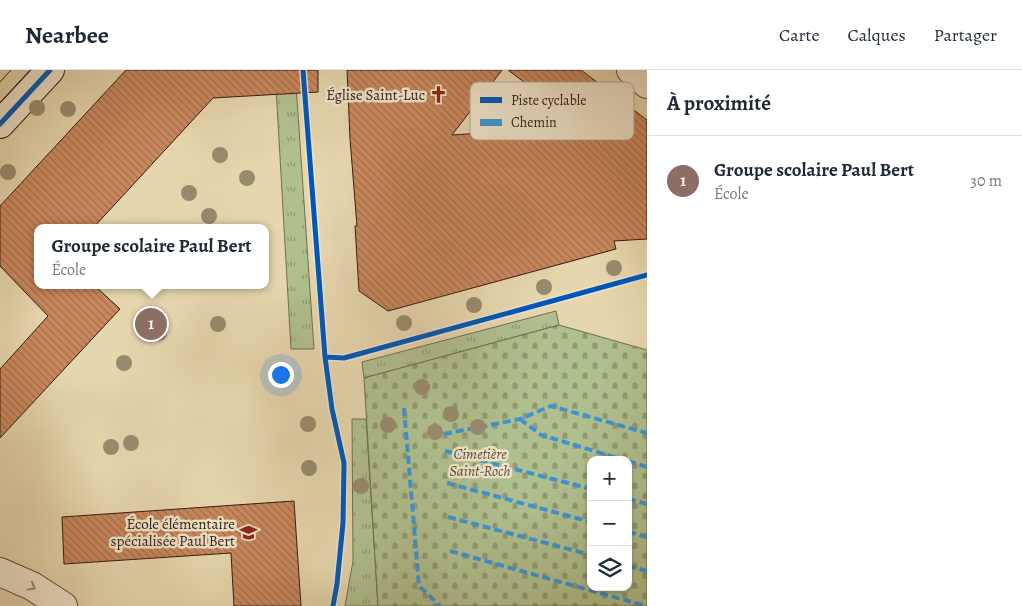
<!DOCTYPE html>
<html lang="fr">
<head>
<meta charset="utf-8">
<style>
	:root { --surface:#fff; --page:#f6f6f7; --text:#1f2937; --muted:#747a83; --line:#e0e1e3; --accent:#8f2418 }
	body { margin:0; font-family:Alegreya,serif; background:var(--page); color:var(--text) }
	.controls { position:absolute; right:15px; bottom:15px; display:grid; overflow:hidden; border-radius:10px; box-shadow:0 1px 4px #0004 }
	.controls button { width:45px; height:45px; display:grid; place-items:center; padding:0; border:0; border-bottom:1px solid var(--line); background:var(--surface); color:var(--text); font:25px sans-serif }
	.you { position:absolute; left:280px; top:304px; width:18px; height:18px; margin:-12px; border:4px solid #fff; border-radius:50%; background:#1a73e8; box-shadow:0 0 0 8px #1a73e833 }
	.badge { display:grid; place-items:center; width:32px; height:32px; border-radius:50%; background:var(--accent); color:#fff; font-size:16px; font-weight:700 }
	.pin { position:absolute; translate:-50% -50%; border:2px solid #fff; box-shadow:0 1px 5px #0006 }
	.popup { position:absolute; left:34px; top:154px; width:235px; height:65px; box-sizing:border-box; display:grid; place-content:center; border-radius:10px; background:var(--surface); filter:drop-shadow(0 1px 4px #0005); font-size:16px; white-space:nowrap; color:var(--muted) }
	.popup b { font-size:19px; color:var(--text) }
	.popup::after { content:''; position:absolute; left:50%; top:100%; margin-left:-10px; border:10px solid transparent; border-top-color:var(--surface) }
	.list { margin:0; padding:0; list-style:none }
	h2 { display:flex; justify-content:space-between; align-items:center; height:65px; margin:0; padding:0 20px; font-size:21px }
	h2 small { font-size:16px; font-weight:400; color:var(--muted) }
	.list li { display:grid; grid-template-columns:32px 1fr auto; gap:15px; align-items:center; box-sizing:border-box; height:90px; padding:0 20px; border-top:1px solid var(--line) }
	.list b { display:block; font-size:19px; white-space:nowrap }
	.list p { margin:0; font-size:16px; white-space:nowrap; color:var(--muted) }
	.list em { font-size:16px; font-style:normal; color:var(--muted) }
	.icon { flex:none; width:28px; height:28px; fill:none; stroke:currentColor; stroke-width:2; stroke-linecap:round; stroke-linejoin:round }
	.map { position:relative; flex:none; width:647px; height:536px; overflow:hidden }
	header { display:flex; align-items:center; gap:30px; box-sizing:border-box; height:70px; padding:0 25px; background:var(--surface); border-bottom:1px solid var(--line) }
	header strong { font-size:24px }
	nav { display:flex; gap:28px; margin-inline-start:auto; font-size:18px }
	main { display:flex }
	aside { flex:1; background:var(--surface) }
	.map>svg:first-child { display:block }
	.grass { fill:url(#grass-tufts); stroke:#726e50 }
	.cemetery { fill:url(#cemetery-stones); stroke:#726e50; fill-rule:evenodd }
	.building { fill:url(#building-back-hatch); stroke:#331c13 }
	.lines { fill:none; stroke-linecap:round; stroke-linejoin:round }
	.street-casing { stroke:#604a3a; stroke-width:30 }
	.secondary-casing { stroke:#331c13; stroke-width:30 }
	.street { stroke:#efe4ca; stroke-width:28 }
	.secondary { stroke:#efe4ca; stroke-width:28 }
	.tram { stroke:#331c13; stroke-width:1 }
	.quiet { stroke:#3d94d3; stroke-width:4; stroke-dasharray:8 4; stroke-linecap:butt }
	.cycleway-casing { stroke:#efe4ca; stroke-width:8 }
	.cycleway { stroke:#0057b8; stroke-width:5 }
	.tree { fill:#988b6d }
	.oneway { stroke:#9a8a78 }
	.labels { text-anchor:middle; stroke-width:5; stroke-linejoin:round; paint-order:stroke }
	.poi-label { font-size:15px; fill:#331c13; stroke:#efe4ca; text-anchor:end }
	.park-label { font-size:15px; font-style:italic; fill:#584d38; stroke:#efe4ca }
	.key { fill:#efe4ca; stroke:#b7a893; stroke-width:1 }
	.key-label { font-size:14px; fill:#331c13 }
</style>
</head>
<body>
<header>
<strong>Nearbee</strong>
<nav><a>Carte</a><a>Calques</a><a>Partager</a></nav>
</header>
<main>
<div class="map">
<svg width="647" height="536" viewBox="0 0 647 536">
	<defs>
		<pattern id="grass-tufts" width="24" height="20" patternUnits="userSpaceOnUse" patternTransform="scale(1.25)"><rect width="24" height="20" fill="#b0bf8e"/><path d="M3 7l-1-3M5 7V3M7 7l1-3M15 17l-1-3M17 17v-4M19 17l1-3" fill="none" stroke="#909a73"/></pattern>
		<pattern id="cemetery-stones" width="16" height="16" patternUnits="userSpaceOnUse" patternTransform="scale(1.25)"><rect width="16" height="16" fill="#b0bf8e"/><path d="M2 7V4a2 2 0 0 1 4 0v3zM10 15v-3a2 2 0 0 1 4 0v3z" fill="#909a73"/></pattern>
		<pattern id="building-back-hatch" width="6" height="6" patternUnits="userSpaceOnUse" patternTransform="scale(1.25)"><rect width="6" height="6" fill="#c9885d"/><path d="M-1 5l2 2M0 0l6 6M5-1l2 2" fill="none" stroke="#a46e4c"/></pattern>
	</defs>
	<rect width="100%" height="100%" fill="#e6d6ae"/>
	<filter id="stains"><feTurbulence type="fractalNoise" baseFrequency=".004" numOctaves="4"/><feColorMatrix values="0 0 0 0 .2 0 0 0 0 .09 0 0 0 0 .02 0 0 0 .5 -.17"/></filter>
	<radialGradient id="worn" r=".72"><stop offset=".6" stop-color="#630" stop-opacity="0"/><stop offset="1" stop-color="#630" stop-opacity=".3"/></radialGradient>
	<path class="grass" d="M275 0H295L314 279H291Z
		M556 241 559 255 364 308 362 292Z
		M352 349H366L378 536H345L353 491Z"/>
	<path class="cemetery" d="M559 255 647 280V536H378L364 308ZM591 390H628V517H591Z"/>
	<path class="building" d="M126 0H318V22L213 28 93 158H37V215H94L120 239 0 368V299L48 246 0 196V136Z
		M347 0H502L452 65 583 56 508 0H581L647 50V169L614 171 616 179 388 241 359 221 355 156H357L350 69Z
		M294 431 301 536H234L231 483 64 494 62 447Z"/>
	<g class="lines">
		<defs>
			<path id="street" d="M631 0 647 14
				M0 502 32 516 63 536"/>
			<path id="secondary" d="M0 54 50 0"/>
		</defs>
		<use href="#street" class="street-casing"/>
		<use href="#secondary" class="secondary-casing"/>
		<use href="#street" class="street"/>
		<use href="#secondary" class="secondary"/>
		<path class="tram" d="M0 12 11 0
			M0 33 31 0"/>
		<path class="quiet" d="M404 338 419 516 440 536
			M520 349 541 365 624 390
			M444 364 520 349 551 336 647 363
			M445 381 591 419
			M628 391 647 397
			M447 413 591 452
			M628 429 647 434
			M448 447 591 485
			M628 462 647 467
			M450 481 646 536
			M628 496 647 501"/>
		<defs>
			<path id="cycleway" d="M303 0 325 287 332 339 344 393 343 453 337 514 333 536
				M0 54 50 0
				M325 287 344 288 647 205"/>
		</defs>
		<use href="#cycleway" class="cycleway-casing"/>
		<use href="#cycleway" class="cycleway"/>
	</g>
	<g class="tree">
		<circle cx="37" cy="38" r="8"/>
		<circle cx="68" cy="39" r="8"/>
		<circle cx="220" cy="85" r="8"/>
		<circle cx="8" cy="102" r="8"/>
		<circle cx="247" cy="108" r="8"/>
		<circle cx="189" cy="123" r="8"/>
		<circle cx="209" cy="146" r="8"/>
		<circle cx="614" cy="198" r="8"/>
		<circle cx="544" cy="217" r="8"/>
		<circle cx="474" cy="235" r="8"/>
		<circle cx="404" cy="253" r="8"/>
		<circle cx="218" cy="254" r="8"/>
		<circle cx="159" cy="263" r="8"/>
		<circle cx="124" cy="293" r="8"/>
		<circle cx="422" cy="317" r="8"/>
		<circle cx="451" cy="344" r="8"/>
		<circle cx="308" cy="354" r="8"/>
		<circle cx="388" cy="355" r="8"/>
		<circle cx="478" cy="357" r="8"/>
		<circle cx="435" cy="362" r="8"/>
		<circle cx="131" cy="373" r="8"/>
		<circle cx="111" cy="377" r="8"/>
		<circle cx="309" cy="398" r="8"/>
		<circle cx="361" cy="416" r="8"/>
	</g>
	<defs><path id="oneway-chevron" d="M-2-3.5L2.5 0L-2 3.5" fill="none" stroke-width="1.6" stroke-linecap="round" stroke-linejoin="round" transform="scale(1.25)"/></defs>
	<use class="oneway" href="#oneway-chevron" transform="translate(32 517) rotate(29)"/>
	<defs>
		<symbol id="church-bare" viewBox="-9 -9 18 18"><path d="M-1.2-6h2.4v3.5h3.3v2.4h-3.3V6h-2.4V-.1h-3.3v-2.4h3.3Z" fill="#8f2418" stroke="#efe4ca" stroke-width="2.5" paint-order="stroke"/></symbol>
		<symbol id="school-bare" viewBox="-9 -9 18 18"><path d="M0-5L7-2L0 1L-7-2ZM-4 1L0 2.5L4 1V4Q0 6-4 4Z" fill="#8f2418" stroke="#efe4ca" stroke-width="2.5" paint-order="stroke"/></symbol>
	</defs>
	<g fill-rule="evenodd">
		<use href="#church-bare" x="426" y="12" width="25" height="25"/>
		<use href="#school-bare" x="236" y="450" width="25" height="25"/>
	</g>
	<g class="labels">
		<g class="poi-label">
			<text x="425" y="30">Église Saint-Luc</text>
			<text x="235" y="459">École élémentaire<tspan x="235" dy="17">spécialisée Paul Bert</tspan></text>
		</g>
		<g class="park-label">
			<text x="480" y="389">Cimetière<tspan x="480" dy="17">Saint-Roch</tspan></text>
		</g>
	</g>
	<rect x="470" y="12" width="164" height="58" rx="8" class="key"/>
	<rect x="480" y="27" width="22" height="6" fill="#0057b8"/>
	<rect x="480" y="49" width="22" height="7" fill="#3d94d3"/>
	<g class="key-label">
		<text x="511" y="35">Piste cyclable</text>
		<text x="511" y="57">Chemin</text>
	</g>
	<rect width="100%" height="100%" filter="url(#stains)"/>
	<rect width="100%" height="100%" fill="url(#worn)"/>
</svg>
<div class="controls">
<button>+</button>
<button>−</button>
<button><svg class="icon" aria-label="layers" viewBox="0 0 24 24"><path d="M12 4l9 5-9 5-9-5zM3 14l9 5 9-5"/></svg></button>
</div>
<div class="you"></div>
<div class="pin badge" style="left:151px;top:254px;background:#8d6e63">1</div>
<div class="popup"><b>Groupe scolaire Paul Bert</b>École</div>
</div>
<aside>
<h2>À proximité<small></small></h2>
<ul class="list">
<li><span class="badge" style="background:#8d6e63">1</span><div><b>Groupe scolaire Paul Bert</b><p>École</p></div><em>30 m</em></li>
</ul>
</aside>
</main>
</body>
</html>
